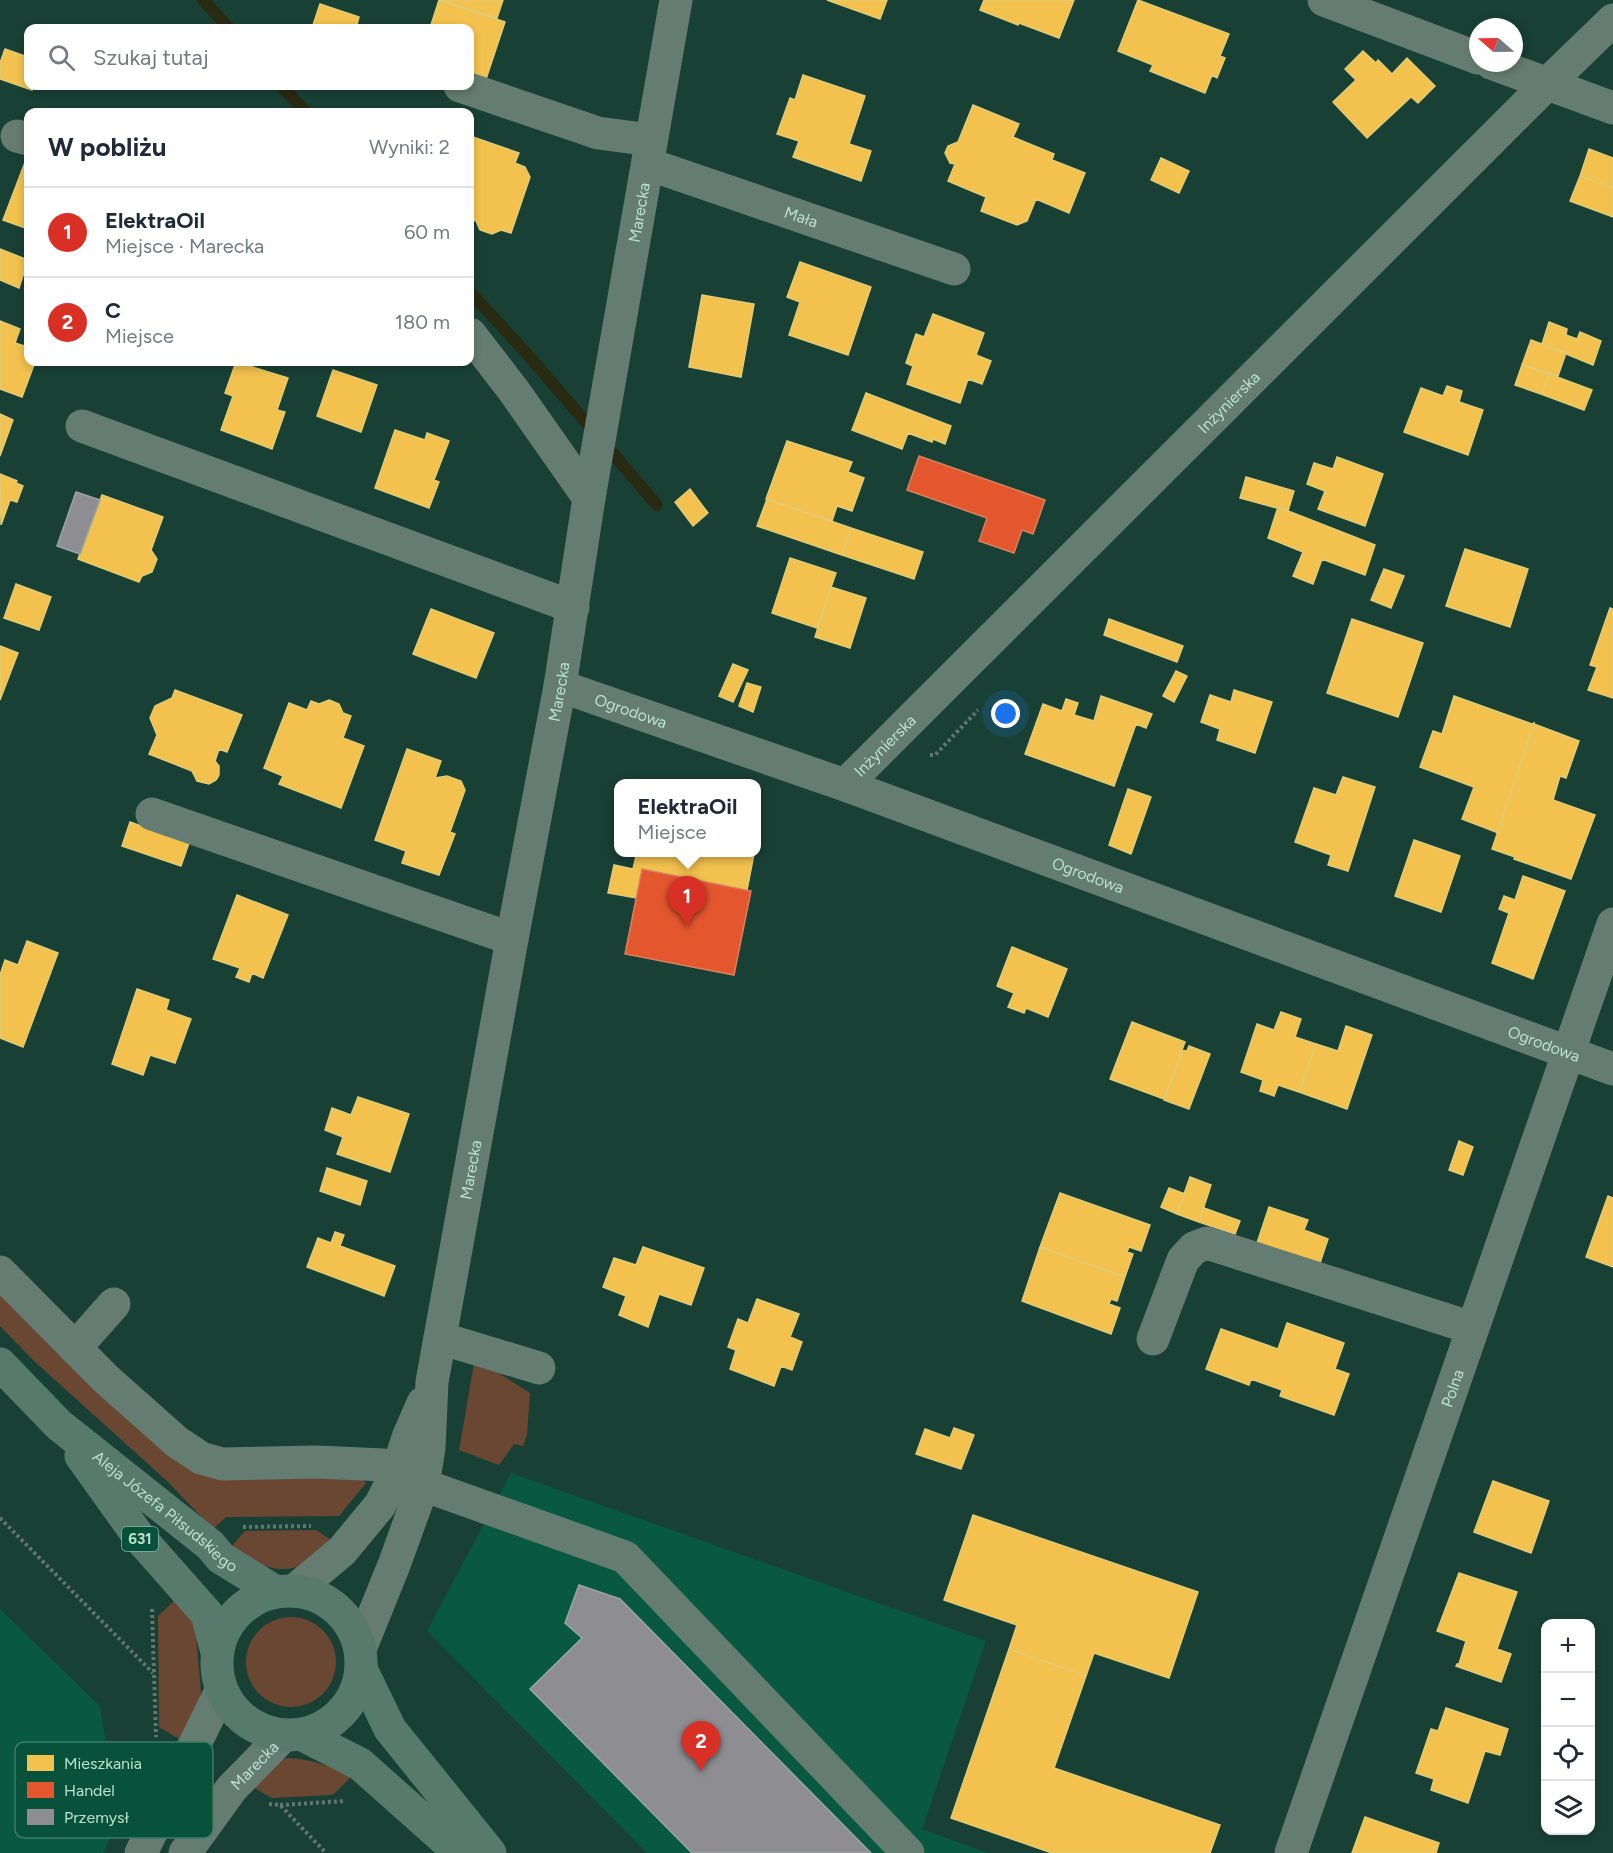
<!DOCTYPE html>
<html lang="pl">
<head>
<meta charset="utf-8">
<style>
	:root { --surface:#fff; --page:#f6f6f7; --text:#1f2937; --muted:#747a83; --line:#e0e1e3; --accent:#d93025 }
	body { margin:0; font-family:Figtree,sans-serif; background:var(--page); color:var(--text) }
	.controls { position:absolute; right:18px; bottom:18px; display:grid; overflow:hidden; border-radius:12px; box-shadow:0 3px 9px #0003 }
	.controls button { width:54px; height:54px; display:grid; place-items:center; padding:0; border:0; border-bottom:2px solid var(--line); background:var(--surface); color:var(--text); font:30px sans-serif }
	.compass { position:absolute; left:1469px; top:18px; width:54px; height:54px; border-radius:50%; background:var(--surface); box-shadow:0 3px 9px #0003; rotate:290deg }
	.you { position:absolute; left:1006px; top:714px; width:21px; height:21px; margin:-15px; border:4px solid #fff; border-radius:50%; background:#1a73e8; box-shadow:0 0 0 9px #1a73e833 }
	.badge { display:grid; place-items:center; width:39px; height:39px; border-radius:50%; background:var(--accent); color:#fff; font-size:20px; font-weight:700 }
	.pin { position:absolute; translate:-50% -50px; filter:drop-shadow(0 2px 3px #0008) }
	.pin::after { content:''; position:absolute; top:32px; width:21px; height:18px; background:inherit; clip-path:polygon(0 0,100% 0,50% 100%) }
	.popup { position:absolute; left:614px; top:779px; width:147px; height:78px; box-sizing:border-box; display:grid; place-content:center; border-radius:12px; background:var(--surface); filter:drop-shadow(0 2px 4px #0005); font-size:20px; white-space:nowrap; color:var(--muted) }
	.popup b { font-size:22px; color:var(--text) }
	.popup::after { content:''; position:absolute; left:50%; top:100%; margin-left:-12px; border:12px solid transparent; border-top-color:var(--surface) }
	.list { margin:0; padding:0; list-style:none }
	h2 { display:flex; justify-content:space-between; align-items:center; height:78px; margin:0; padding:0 24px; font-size:26px }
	h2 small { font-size:20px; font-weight:400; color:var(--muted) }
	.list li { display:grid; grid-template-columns:39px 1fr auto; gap:18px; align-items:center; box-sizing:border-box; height:90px; padding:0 24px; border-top:2px solid var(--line) }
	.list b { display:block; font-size:22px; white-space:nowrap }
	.list p { margin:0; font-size:20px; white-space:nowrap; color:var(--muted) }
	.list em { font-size:20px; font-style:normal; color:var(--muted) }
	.icon { flex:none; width:33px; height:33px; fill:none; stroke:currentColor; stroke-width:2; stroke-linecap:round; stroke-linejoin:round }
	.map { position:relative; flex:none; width:1613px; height:1853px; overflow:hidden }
	.search { position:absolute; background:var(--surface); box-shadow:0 3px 9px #0003; left:24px; top:24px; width:450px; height:66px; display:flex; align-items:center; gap:15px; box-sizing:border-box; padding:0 21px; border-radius:12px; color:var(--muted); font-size:22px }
	.panel { position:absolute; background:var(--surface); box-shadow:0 3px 9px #0003; left:24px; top:108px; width:450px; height:258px; border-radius:12px }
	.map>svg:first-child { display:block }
	.built { fill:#095840 }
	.green { fill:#6a4733 }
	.homes { fill:#f2c14e; stroke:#e1cb74; stroke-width:1.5 }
	.shops { fill:#e4572e; stroke:#d7805e; stroke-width:1.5 }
	.industry { fill:#8d8d92; stroke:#9aa6a4; stroke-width:1.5 }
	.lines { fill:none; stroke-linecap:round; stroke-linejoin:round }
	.stream { stroke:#282a11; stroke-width:12 }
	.path { stroke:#60766e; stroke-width:4; stroke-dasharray:3 3; stroke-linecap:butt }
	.minor { stroke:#647c72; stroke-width:33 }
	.major { stroke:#577a6d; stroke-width:33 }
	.labels { text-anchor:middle; stroke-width:6; stroke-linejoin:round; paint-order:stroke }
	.shield { fill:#08513a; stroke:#85b6a2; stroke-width:1.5 }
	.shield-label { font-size:15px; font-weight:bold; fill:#bae1ce }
	.street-label { font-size:16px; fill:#bae1ce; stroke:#08513a }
	.key { fill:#08513a; stroke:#3d7c66; stroke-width:1.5 }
	.key-label { font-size:16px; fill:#bae1ce }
</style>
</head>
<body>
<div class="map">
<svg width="1613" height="1853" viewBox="0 0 1613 1853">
	<rect width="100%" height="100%" fill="#194034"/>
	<path class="built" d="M511 1473 986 1641 922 1829 988 1853H647L427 1631Z
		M0 1609 100 1706 119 1819 103 1853H0Z"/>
	<path class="green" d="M0 1283 154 1437 361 1477 366 1483 339 1516 226 1517 213 1529 167 1481 34 1361 0 1326Z
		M475 1358 530 1393 527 1435 523 1446 514 1444 499 1465 459 1450Z
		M316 1530 334 1542C324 1549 313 1560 302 1565 276 1577 253 1560 231 1547L245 1531Z
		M176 1599 195 1623 201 1693 199 1710 181 1740 159 1727 158 1616Z
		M246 1662a45 45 0 1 1 90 0a45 45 0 1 1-90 0Z
		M286 1758C310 1759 330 1765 351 1777L334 1794 330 1795 272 1798 249 1785 271 1764Z"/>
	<path class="homes" d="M439 0 505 22 486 79 470 73V28H430Z
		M440 0H503L497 18Z
		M827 0H887L880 19Z
		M984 0H1074L1059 38 1019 23 1018 25 980 10Z
		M1138 0 1229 34 1220 56 1225 58 1217 78 1212 75 1205 93 1150 71 1153 65 1118 51Z
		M320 4 359 17 356 28H312Z
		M5 49 28 57V86H34L32 90 0 79V63Z
		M1363 51 1376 63 1378 60 1392 74 1407 58 1435 86 1418 103 1411 97 1367 138 1333 102 1356 80 1345 69Z
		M803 75 865 96 849 144 871 151 861 181 793 157 799 141 777 134 790 98 795 100Z
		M973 105 1019 124 1013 137 1054 154 1052 160 1085 173 1069 213 1036 199 1027 221 1017 225 981 211 986 197 948 181 955 164 950 163 945 153 948 146 958 142Z
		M470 136 519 153 515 163 525 167 530 177 511 233 501 230 492 234 480 230 476 221 470 219V199L473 190 470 188Z
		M1589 149 1613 158V188L1580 176Z
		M27 157 28 158V229L3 220Z
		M1161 158 1189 171 1179 193 1151 180Z
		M1580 176 1613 188V217L1570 201Z
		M0 249 28 260 19 288 0 280Z
		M800 262 871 287 848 355 789 335 800 302 787 297Z
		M702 295 754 304 741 377 689 367Z
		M933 314 984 333 976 355 991 361 982 384 968 379 960 403 907 384 913 366 906 363 916 334 924 337Z
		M0 321 20 329 15 343 28 347V362H35L22 397 0 389Z
		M1549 322 1567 329 1566 335 1577 339 1580 332 1601 341 1593 365 1542 344Z
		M1531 340 1566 353 1558 376 1522 365Z
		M236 362 288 378 277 410 285 412 272 449 221 430 233 396 225 393Z
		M1522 365 1549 374 1541 394 1515 385Z
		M333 370 377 385 361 432 317 416Z
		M1549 374 1592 390 1584 410 1541 394Z
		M1447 386 1462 391 1459 402 1483 410 1468 455 1404 432 1421 388 1443 396Z
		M866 393 951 426 945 444 933 439 932 442 908 433 902 449 852 430Z
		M0 414 13 420 0 456Z
		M395 430 425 440 427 433 449 441 434 480 439 482 429 508 375 488Z
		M787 441 852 462 848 472 864 478 852 511 837 506 832 521 766 499Z
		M1337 457 1383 474 1365 526 1318 509 1325 491 1307 484 1314 463 1333 469Z
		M0 474 17 481 16 483 23 486 17 502 10 500 1 525Z
		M1246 477 1294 491 1288 511 1240 498Z
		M690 489 708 513 693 526 675 502Z
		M102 495 163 517 151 550 157 559 152 572 142 576 139 582 78 559Z
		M767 499 851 528 842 555 757 526Z
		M1278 507 1375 545 1365 575 1322 559 1313 584 1293 576 1303 552 1268 538Z
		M851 528 923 552 914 579 842 555Z
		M1465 549 1528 569 1510 627 1446 606Z
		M790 558 836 573 817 628 772 613Z
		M1384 569 1404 576 1391 608 1371 600Z
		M16 584 51 597 39 630 4 618Z
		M831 587 866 598 850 648 815 637Z
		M1610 608 1613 609V698L1588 690 1597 667 1590 665Z
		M431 609 494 633 476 678 413 654Z
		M1109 619 1183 646 1177 662 1104 635Z
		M1352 619 1423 643 1398 717 1327 693Z
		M0 646 18 653 0 700Z
		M733 664 748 670 733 702 719 696Z
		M1176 671 1187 676 1174 702 1163 696Z
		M747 683 761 687 753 712 739 706Z
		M175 690 242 715 227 752 219 749 215 761 219 766V775L216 780 209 784 197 781 192 771 149 754 157 735 150 718 155 706 172 698Z
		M1234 690 1272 702 1255 753 1217 740 1220 729 1201 722 1210 695 1231 702Z
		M1101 696 1152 714 1146 728 1136 724 1114 786 1025 754 1043 704 1062 711 1066 699 1078 703 1074 715 1094 721Z
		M1454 696 1532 724 1534 723 1497 834 1496 832 1462 819 1474 787 1420 767 1433 731 1442 734Z
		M329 700 339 704 343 713 351 716 343 738 364 746 341 808 279 784 283 776 264 768 289 703 307 710 311 701 319 704Z
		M1534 724 1579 741 1566 778 1560 776 1553 800 1595 815 1571 879 1514 859 1515 857 1492 849Z
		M407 749 441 761 435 778 447 776 461 781 465 790 450 832 455 834 439 875 402 863 406 851 375 840Z
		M1343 777 1375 787 1348 871 1328 865 1331 855 1295 842 1314 788 1336 795Z
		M1128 789 1151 797 1131 854 1109 845Z
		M130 822 189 843 181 866 122 846Z
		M1414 840 1460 856 1441 912 1395 896Z
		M637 852H747L754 854 747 890 642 869 636 898 608 893 614 865 633 869Z
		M1523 876 1565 891 1533 979 1492 963 1509 913 1499 909 1504 896 1515 900Z
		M237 895 288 915 263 978 252 973 249 982 236 977 240 968 213 959Z
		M27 941 58 953 23 1047 0 1038V975L5 960 18 965Z
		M1012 947 1067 969 1048 1017 1026 1008 1024 1013 1008 1007 1014 993 997 986Z
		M137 989 169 1000 166 1010 191 1019 175 1063 150 1055 143 1075 112 1064Z
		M1281 1012 1301 1019 1295 1037 1316 1044 1299 1092 1278 1085 1274 1096 1260 1091 1263 1080 1241 1072 1257 1024 1274 1030Z
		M1132 1022 1185 1042 1164 1099 1110 1079Z
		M1346 1026 1372 1035 1347 1109 1299 1092 1316 1044 1338 1051Z
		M1189 1046 1210 1054 1189 1109 1164 1100 1182 1050 1187 1051Z
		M358 1097 409 1114 390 1172 337 1154 343 1137 325 1130 332 1108 351 1115Z
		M1459 1141 1473 1147 1463 1175 1449 1170Z
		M327 1168 367 1181 360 1205 320 1191Z
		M1190 1177 1211 1185 1199 1222 1177 1214Z
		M1169 1188 1185 1194 1177 1214 1161 1207Z
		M1060 1193 1150 1225 1141 1251 1129 1247 1127 1252 1133 1254 1125 1277 1040 1247Z
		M1608 1196 1613 1198V1267L1586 1257Z
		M1269 1207 1308 1220 1304 1230 1328 1239 1319 1266 1257 1243Z
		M1204 1208 1240 1221 1235 1234 1199 1222Z
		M335 1232 344 1235 340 1246 395 1266 384 1296 307 1267 318 1238 331 1243Z
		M643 1247 704 1268 691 1305 659 1294 648 1327 619 1315 626 1296 603 1287 614 1258 636 1265Z
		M1040 1247 1125 1277 1117 1301 1111 1299 1109 1304 1120 1308 1111 1334 1022 1301Z
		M757 1299 799 1314 790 1337 802 1342 792 1370 781 1366 774 1386 730 1369 736 1350 728 1347 738 1319 748 1323Z
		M1287 1323 1344 1343 1335 1369 1349 1374 1334 1415 1280 1396 1282 1390 1251 1379 1249 1385 1206 1369 1221 1329 1278 1349Z
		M954 1428 974 1435 961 1469 916 1454 925 1429 950 1438Z
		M1493 1481 1549 1501 1531 1553 1474 1532Z
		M973 1515 1198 1592 1169 1678 1094 1653 1086 1676 1009 1649 1017 1625 944 1600Z
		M1459 1573 1517 1592 1497 1649 1511 1654 1501 1682 1456 1666 1457 1664H1459L1466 1641 1437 1631Z
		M1009 1649 1086 1676 1054 1768 1220 1825 1210 1853H1052L951 1818Z
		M1446 1708 1508 1729 1500 1755 1485 1751 1468 1803 1431 1790 1434 1779 1416 1773 1431 1729 1438 1731Z
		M1365 1817 1439 1843 1436 1853H1352Z"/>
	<path class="shops" d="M919 456 1045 500 1033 534 1022 530 1014 553 979 541 987 518 907 490Z
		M642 869 751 891 734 975 625 954Z"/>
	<path class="industry" d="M76 492 100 500 80 554 57 546Z
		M579 1585 620 1599 871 1853H692L530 1689 582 1638 565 1623Z"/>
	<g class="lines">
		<path class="stream" d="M203 0 229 28
			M281 86 306 112
			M470 292 528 355 657 505"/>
		<path class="path" d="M930 755H935L978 710
			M0 1518 153 1673
			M243 1527 311 1526
			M152 1609 156 1737
			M269 1804 280 1805 326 1853
			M280 1805 345 1801"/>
		<g class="minor">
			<path d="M1324 0 1478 58"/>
			<path d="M1491 63 1613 108"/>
			<path d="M460 86 598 133 651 140"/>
			<path d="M17 136 28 139"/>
			<path id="s1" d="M648 164 954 269"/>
			<path d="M470 334 514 391 589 498"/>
			<path d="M82 426 573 607"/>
			<path id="s2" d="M560 686 845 785 1613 1069"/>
			<path id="s3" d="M845 785 1547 84 1613 20"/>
			<path d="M152 814 512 939"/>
			<path d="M0 1272 106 1379 177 1442 201 1458 222 1464 317 1462 384 1465 396 1474"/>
			<path d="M440 1338 539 1368"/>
			<path d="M1153 1339 1183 1260 1194 1248 1207 1243 1472 1328"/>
			<path d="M75 1348 114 1304"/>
			<path d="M423 1485 625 1557 908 1853"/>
			<path d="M294 1591 342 1551 380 1505 396 1474 409 1435 423 1403"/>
			<path id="s4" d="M360 1649 394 1565 423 1485 429 1448 432 1382 512 939 560 686 589 498 676 0"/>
			<path d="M141 1853 221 1691"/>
			<path id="s5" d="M185 1853 232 1788 283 1736"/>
			<path id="s6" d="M1291 1853 1613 924"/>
		</g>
		<g class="major">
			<path id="s7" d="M0 1364 59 1425 210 1545 221 1558 276 1592"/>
			<path d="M81 1456 139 1537 207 1614 217 1652"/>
			<circle cx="289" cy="1663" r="72"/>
			<path d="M361 1669 390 1729 490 1853"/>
			<path d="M303 1735 360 1764 460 1853"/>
		</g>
	</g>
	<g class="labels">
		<rect class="shield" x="122" y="1527" width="36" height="24" rx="4.5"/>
		<g class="shield-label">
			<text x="140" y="1544">631</text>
		</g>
		<g class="street-label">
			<text dy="6" stroke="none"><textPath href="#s4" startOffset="1467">Marecka</textPath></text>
			<text dy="6" stroke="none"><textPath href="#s1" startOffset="162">Mała</textPath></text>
			<text dy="6" stroke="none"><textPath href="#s3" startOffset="542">Inżynierska</textPath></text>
			<text dy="6" stroke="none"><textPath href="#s4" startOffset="981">Marecka</textPath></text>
			<text dy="6" stroke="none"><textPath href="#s2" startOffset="75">Ogrodowa</textPath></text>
			<text dy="6" stroke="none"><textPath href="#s3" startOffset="56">Inżynierska</textPath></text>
			<text dy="6" stroke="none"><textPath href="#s2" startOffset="561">Ogrodowa</textPath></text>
			<text dy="6" stroke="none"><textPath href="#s2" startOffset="1047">Ogrodowa</textPath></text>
			<text dy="6" stroke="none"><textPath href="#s4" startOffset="495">Marecka</textPath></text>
			<text dy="6" stroke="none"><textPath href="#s6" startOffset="492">Polna</textPath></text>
			<text dy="6" stroke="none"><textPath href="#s7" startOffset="222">Aleja Józefa Piłsudskiego</textPath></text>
			<text dy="6" stroke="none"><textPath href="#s5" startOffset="112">Marecka</textPath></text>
		</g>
	</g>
	<rect x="15" y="1742" width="198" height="96" rx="9" class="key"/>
	<rect x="27" y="1755" width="27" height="16" fill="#f2c14e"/>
	<rect x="27" y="1782" width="27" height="16" fill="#e4572e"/>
	<rect x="27" y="1809" width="27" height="16" fill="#8d8d92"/>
	<g class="key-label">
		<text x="64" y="1769">Mieszkania</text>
		<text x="64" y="1796">Handel</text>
		<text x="64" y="1823">Przemysł</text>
	</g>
</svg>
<div class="controls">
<button>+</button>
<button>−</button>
<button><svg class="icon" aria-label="locate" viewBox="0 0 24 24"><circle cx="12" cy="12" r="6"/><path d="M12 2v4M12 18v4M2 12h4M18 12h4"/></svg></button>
<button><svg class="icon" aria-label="layers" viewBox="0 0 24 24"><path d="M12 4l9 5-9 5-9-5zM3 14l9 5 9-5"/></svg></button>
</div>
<svg class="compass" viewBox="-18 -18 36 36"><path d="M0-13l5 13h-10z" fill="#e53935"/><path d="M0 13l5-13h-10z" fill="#747a83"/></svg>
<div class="you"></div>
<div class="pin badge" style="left:687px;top:926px">1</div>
<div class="popup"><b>ElektraOil</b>Miejsce</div>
<div class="pin badge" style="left:701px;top:1771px">2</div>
<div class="search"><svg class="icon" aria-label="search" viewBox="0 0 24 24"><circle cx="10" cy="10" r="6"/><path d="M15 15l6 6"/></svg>Szukaj tutaj</div>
<section class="panel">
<h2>W pobliżu<small>Wyniki: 2</small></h2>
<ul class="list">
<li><span class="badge">1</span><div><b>ElektraOil</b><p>Miejsce · Marecka</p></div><em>60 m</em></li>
<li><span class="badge">2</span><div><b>C</b><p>Miejsce</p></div><em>180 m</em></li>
</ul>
</section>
</div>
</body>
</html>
